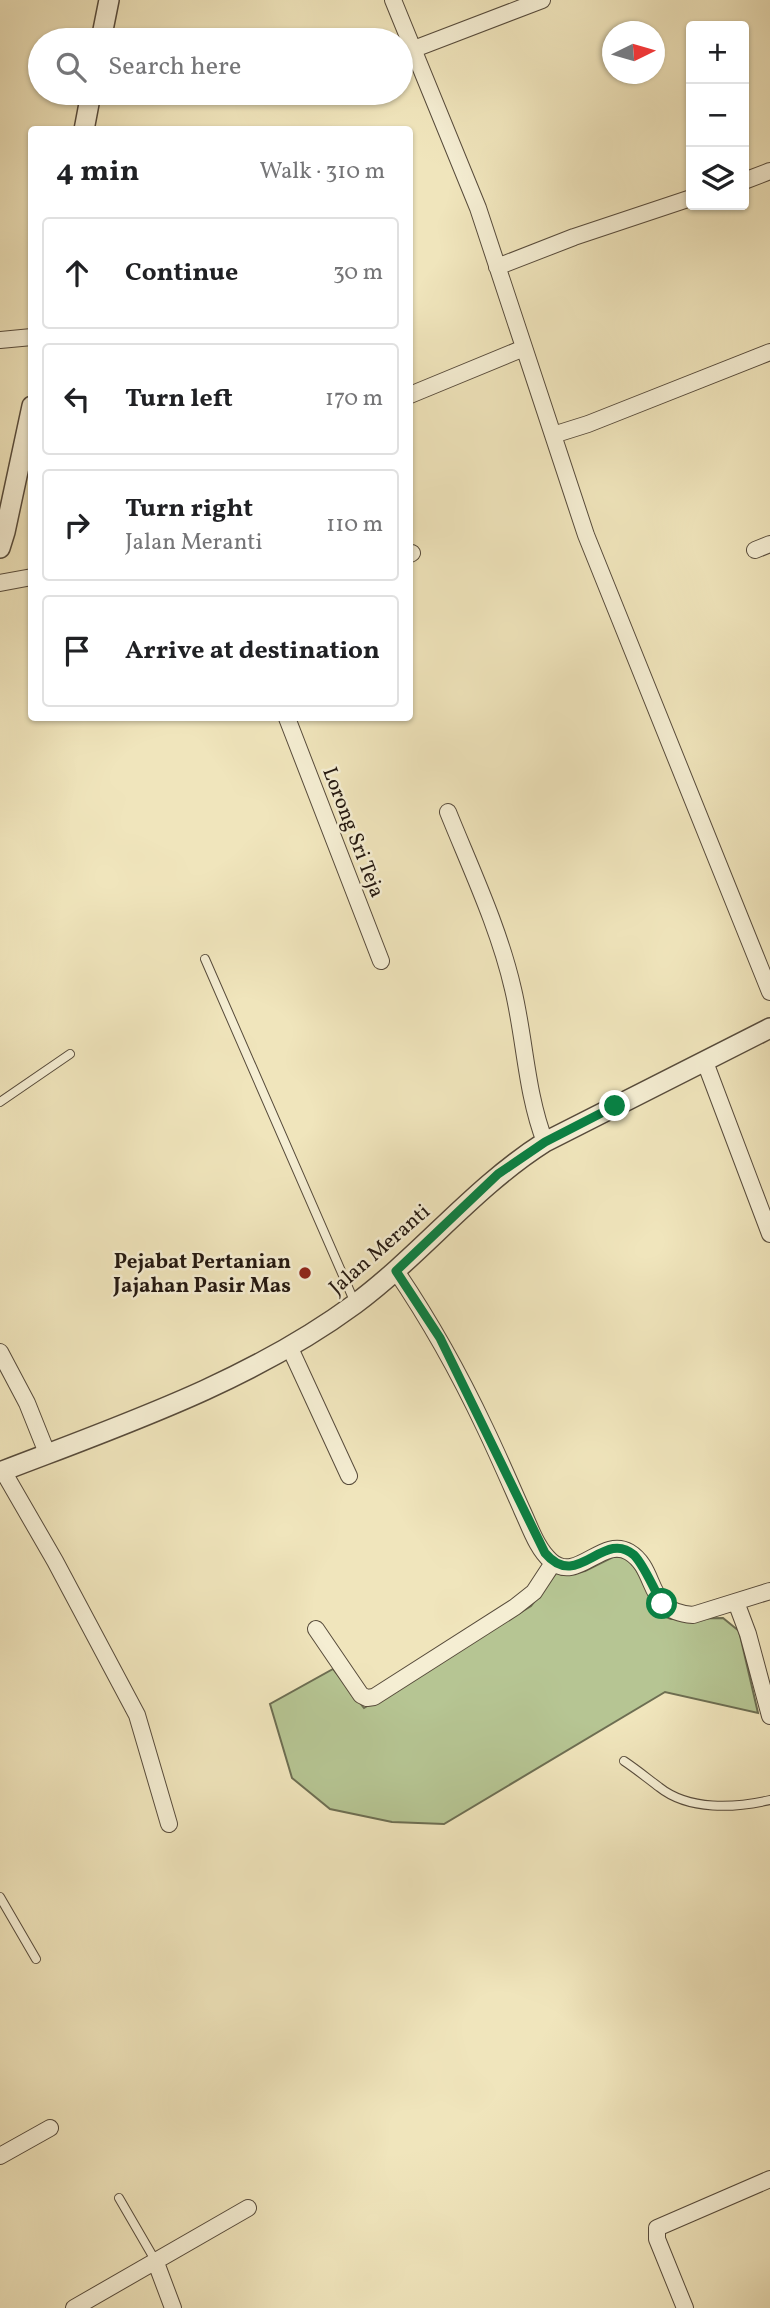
<!DOCTYPE html>
<html lang="en">
<head>
<meta charset="utf-8">
<style>
	:root { --surface:#fff; --page:#f6f6f6; --text:#202124; --muted:#757577; --line:#e0e0e0 }
	body { margin:0; font-family:Vollkorn,serif; background:var(--page); color:var(--text) }
	.controls { position:absolute; right:21px; top:21px; display:grid; overflow:hidden; border-radius:7px; box-shadow:0 2px 5px #0004 }
	.controls button { width:63px; height:63px; display:grid; place-items:center; padding:0; border:0; border-bottom:2px solid var(--line); background:var(--surface); color:var(--text); font:35px sans-serif }
	.compass { position:absolute; left:602px; top:21px; width:63px; height:63px; border-radius:50%; background:var(--surface); box-shadow:0 2px 5px #0004; rotate:85deg }
	.stop { position:absolute; width:21px; height:21px; margin:-16px; border:5px solid #0b8043; border-radius:50%; background:#fff }
	.stop.end { background:#0b8043; border-color:#fff; box-shadow:0 2px 7px #0008 }
	.list { margin:0; padding:0; list-style:none }
	h2 { display:flex; justify-content:space-between; align-items:center; height:91px; margin:0; padding:0 28px; font-size:30px }
	h2 small { font-size:23px; font-weight:400; color:var(--muted) }
	.list li { display:grid; grid-template-columns:46px 1fr auto; gap:21px; align-items:center; box-sizing:border-box; height:112px; margin:0 14px 14px; padding:0 14px; border:2px solid var(--line); border-radius:7px }
	.list b { display:block; font-size:26px; white-space:nowrap }
	.list p { margin:0; font-size:23px; white-space:nowrap; color:var(--muted) }
	.list em { font-size:23px; font-style:normal; color:var(--muted) }
	.icon { flex:none; width:38px; height:38px; fill:none; stroke:currentColor; stroke-width:2; stroke-linecap:round; stroke-linejoin:round }
	.map { position:relative; flex:none; width:770px; height:2308px; overflow:hidden }
	.search { position:absolute; background:var(--surface); box-shadow:0 2px 5px #0004; left:28px; top:28px; width:385px; height:77px; display:flex; align-items:center; gap:18px; box-sizing:border-box; padding:0 24px; border-radius:38px; color:var(--muted); font-size:26px }
	.panel { position:absolute; background:var(--surface); box-shadow:0 2px 5px #0004; left:28px; top:126px; width:385px; height:595px; border-radius:7px }
	.map>svg:first-child { display:block }
	.green { fill:#b6c593; stroke:#6d6e52; stroke-width:2 }
	.lines { fill:none; stroke-linecap:round; stroke-linejoin:round }
	.service-casing { stroke:#574b3b; stroke-width:10 }
	.minor-casing { stroke:#574b3b; stroke-width:18 }
	.tertiary-casing { stroke:#574b3b; stroke-width:22 }
	.service { stroke:#f5eed3; stroke-width:8 }
	.minor { stroke:#f5eed3; stroke-width:16 }
	.tertiary { stroke:#f5eed3; stroke-width:19 }
	.route { stroke:#0b8043; stroke-width:9 }
	.poi-dot { fill:#8f2418; stroke:#f5eed3; stroke-width:2.5 }
	.labels { text-anchor:middle; stroke-width:5; stroke-linejoin:round; paint-order:stroke }
	.street-label { font-size:21px; fill:#241810; stroke:#f5eed3 }
	.poi-label { font-size:21px; font-weight:bold; fill:#241810; stroke:#f5eed3; text-anchor:end }
</style>
</head>
<body>
<div class="map">
<svg width="770" height="2308" viewBox="0 0 770 2308">
	<rect width="100%" height="100%" fill="#f0e5bc"/>
	<filter id="stains"><feTurbulence type="fractalNoise" baseFrequency=".00286" numOctaves="4"/><feColorMatrix values="0 0 0 0 .2 0 0 0 0 .09 0 0 0 0 .02 0 0 0 .5 -.17"/></filter>
	<radialGradient id="worn" r=".72"><stop offset=".6" stop-color="#630" stop-opacity="0"/><stop offset="1" stop-color="#630" stop-opacity=".3"/></radialGradient>
	<path class="green" d="M624 1556 634 1566 663 1616 671 1619 723 1618 739 1631 758 1713 665 1692 444 1824 392 1822 330 1809 292 1778 270 1704 333 1669 364 1708 531 1606 557 1572 562 1575 585 1571 613 1557Z"/>
	<g class="lines">
		<defs>
			<path id="service" d="M205 959 355 1303
				M0 1102 70 1054
				M624 1761C636 1769 647 1778 659 1787 689 1811 735 1808 770 1800
				M0 1897 36 1959
				M119 2198 155 2260"/>
			<path id="minor" d="M393 0 478 208 586 535 770 992
				M414 49 542 0
				M744 181 770 171
				M497 267 574 237 691 198
				M0 340 32 337
				M410 395 524 348
				M553 435 588 424 770 352
				M755 550 770 544
				M410 554 412 553
				M0 583 32 577
				M287 718 381 961
				M448 812C471 869 499 928 513 989 525 1039 526 1093 545 1142
				M705 1062 770 1234
				M396 1271C430 1321 459 1373 485 1428 498 1455 510 1483 522 1510 530 1527 537 1549 551 1561 577 1584 602 1536 629 1552 659 1570 644 1612 693 1615L770 1591
				M289 1346 349 1476
				M0 1352 27 1403 47 1453
				M3 1471 55 1561 137 1715 169 1824
				M736 1602 748 1634 770 1716
				M316 1629 361 1695 367 1698 374 1697 515 1607 534 1592 553 1563
				M0 2156 50 2128
				M155 2260 173 2308
				M74 2308 248 2208
				M685 2308 657 2239V2228L770 2179"/>
			<path id="tertiary" d="M101 40 109 0
				M84 130 91 93
				M0 548 5 532 32 406
				M0 1472C122 1425 249 1382 355 1304 422 1254 474 1187 545 1142L770 1028"/>
		</defs>
		<use href="#service" class="service-casing"/>
		<use href="#minor" class="minor-casing"/>
		<use href="#tertiary" class="tertiary-casing"/>
		<use href="#service" class="service"/>
		<use href="#minor" class="minor"/>
		<use href="#tertiary" class="tertiary"/>
	</g>
	<g class="lines">
		<path class="route" d="M615 1106 545 1142 498 1174 396 1271 440 1338 545 1553C578 1592 603 1528 634 1555 644 1565 655 1591 662 1604"/>
	</g>
	<circle class="poi-dot" cx="305" cy="1273" r="7"/>
	<g class="labels">
		<g class="street-label">
			<text transform="translate(354 832) rotate(69)" y="7">Lorong Sri Teja</text>
			<text transform="translate(379 1249) rotate(-41)" y="7">Jalan Meranti</text>
		</g>
		<g class="poi-label">
			<text x="291" y="1268">Pejabat Pertanian<tspan x="291" dy="24">Jajahan Pasir Mas</tspan></text>
		</g>
	</g>
	<rect width="100%" height="100%" filter="url(#stains)"/>
	<rect width="100%" height="100%" fill="url(#worn)"/>
</svg>
<div class="controls">
<button>+</button>
<button>−</button>
<button><svg class="icon" aria-label="layers" viewBox="0 0 24 24"><path d="M12 4l9 5-9 5-9-5zM3 14l9 5 9-5"/></svg></button>
</div>
<svg class="compass" viewBox="-18 -18 36 36"><path d="M0-13l5 13h-10z" fill="#e53935"/><path d="M0 13l5-13h-10z" fill="#757577"/></svg>
<div class="stop" style="left:662px;top:1604px"></div>
<div class="stop end" style="left:615px;top:1106px"></div>
<div class="search"><svg class="icon" aria-label="search" viewBox="0 0 24 24"><circle cx="10" cy="10" r="6"/><path d="M15 15l6 6"/></svg>Search here</div>
<section class="panel">
<h2>4 min<small>Walk · 310 m</small></h2>
<ul class="list">
<li><svg class="icon" aria-label="ahead" viewBox="0 0 24 24"><path d="M12 20V5M6 11l6-6 6 6"/></svg><div><b>Continue</b></div><em>30 m</em></li>
<li><svg class="icon" aria-label="left" viewBox="0 0 24 24"><path d="M17 20v-9H6M10 6l-5 5 5 5"/></svg><div><b>Turn left</b></div><em>170 m</em></li>
<li><svg class="icon" aria-label="right" viewBox="0 0 24 24"><path d="M7 20v-9h11M14 6l5 5-5 5"/></svg><div><b>Turn right</b><p>Jalan Meranti</p></div><em>110 m</em></li>
<li><svg class="icon" aria-label="arrive" viewBox="0 0 24 24"><path d="M6 21V4h12l-3 4 3 4H6"/></svg><div><b>Arrive at destination</b></div></li>
</ul>
</section>
</div>
</body>
</html>
